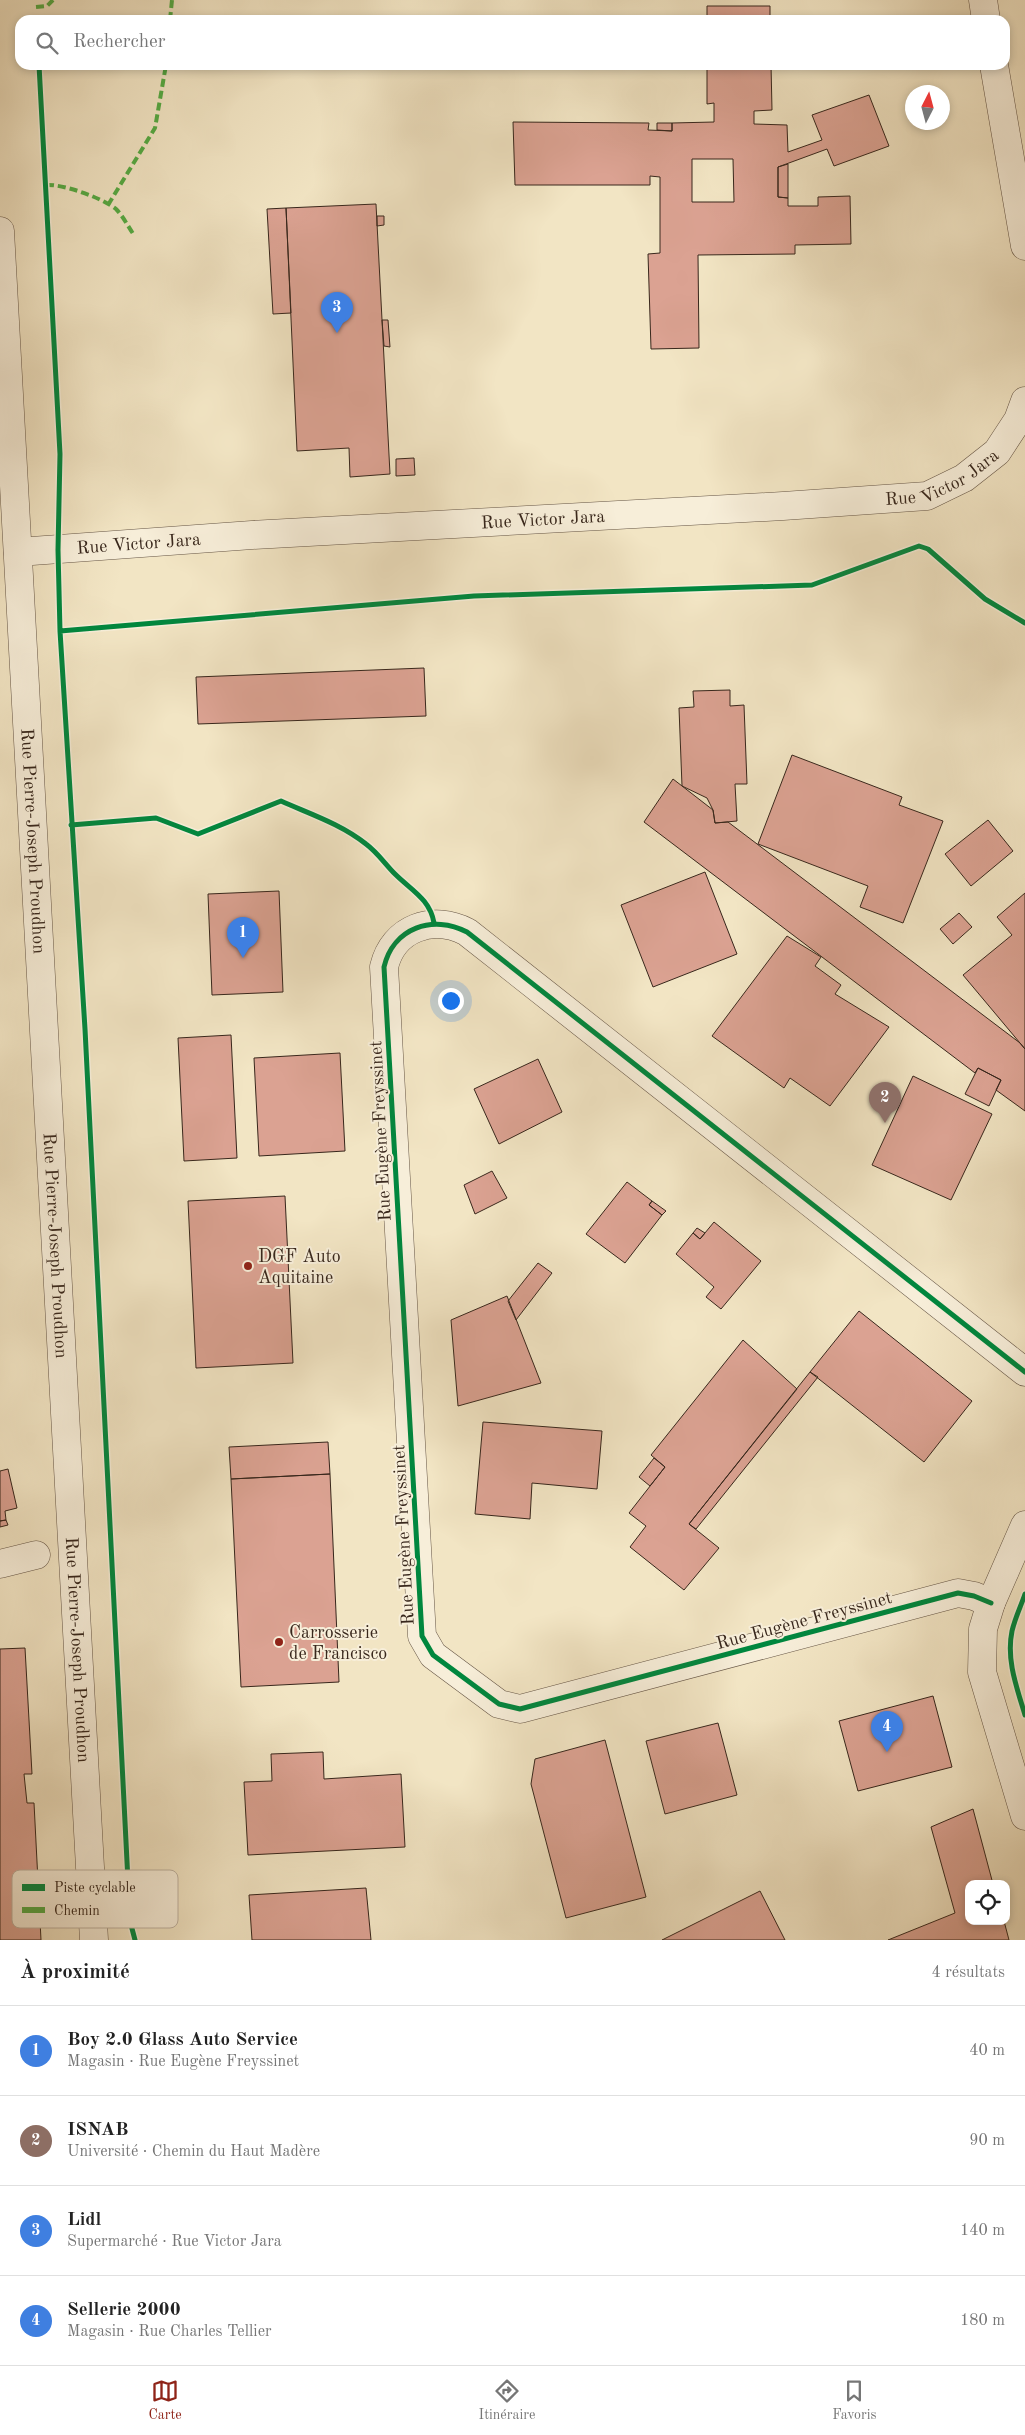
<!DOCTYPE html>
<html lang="fr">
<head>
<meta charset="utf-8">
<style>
	:root { --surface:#fff; --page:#f2f2f2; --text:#222; --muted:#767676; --line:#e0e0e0; --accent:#8f2418 }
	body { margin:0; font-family:"Old Standard TT",serif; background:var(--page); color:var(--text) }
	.controls { position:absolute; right:15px; bottom:15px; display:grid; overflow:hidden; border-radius:10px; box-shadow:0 2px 8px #0003 }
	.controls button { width:45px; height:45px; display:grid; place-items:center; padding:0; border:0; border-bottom:1px solid var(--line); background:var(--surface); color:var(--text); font:25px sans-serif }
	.compass { position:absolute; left:905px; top:85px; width:45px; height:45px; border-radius:50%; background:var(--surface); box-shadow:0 2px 8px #0003; rotate:6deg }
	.you { position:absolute; left:450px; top:1000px; width:18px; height:18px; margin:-12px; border:4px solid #fff; border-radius:50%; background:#1a73e8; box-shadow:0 0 0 8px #1a73e833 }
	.badge { display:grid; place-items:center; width:32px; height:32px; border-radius:50%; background:var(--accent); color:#fff; font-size:16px; font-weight:700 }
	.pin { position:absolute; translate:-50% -41px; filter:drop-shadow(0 1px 2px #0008) }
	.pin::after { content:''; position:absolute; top:26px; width:18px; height:15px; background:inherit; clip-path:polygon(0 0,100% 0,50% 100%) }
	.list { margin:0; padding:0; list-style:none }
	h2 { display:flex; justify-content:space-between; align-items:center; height:65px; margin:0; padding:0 20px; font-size:21px }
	h2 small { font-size:16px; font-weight:400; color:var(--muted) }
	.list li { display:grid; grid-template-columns:32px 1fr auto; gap:15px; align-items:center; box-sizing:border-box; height:90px; padding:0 20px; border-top:1px solid var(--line) }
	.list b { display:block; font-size:19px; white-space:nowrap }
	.list p { margin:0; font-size:16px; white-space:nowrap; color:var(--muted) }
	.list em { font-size:16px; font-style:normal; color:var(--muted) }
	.icon { flex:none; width:28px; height:28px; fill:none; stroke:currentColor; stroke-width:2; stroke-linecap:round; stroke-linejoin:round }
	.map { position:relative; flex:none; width:1025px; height:1940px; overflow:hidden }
	.search { position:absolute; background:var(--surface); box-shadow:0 2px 8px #0003; left:15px; right:15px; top:15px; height:55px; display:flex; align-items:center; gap:12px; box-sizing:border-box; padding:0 18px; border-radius:15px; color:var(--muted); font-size:19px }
	.sheet { height:425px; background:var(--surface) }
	nav { display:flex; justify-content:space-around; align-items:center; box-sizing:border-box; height:70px; border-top:1px solid var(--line); background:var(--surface); font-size:14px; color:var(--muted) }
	nav a { display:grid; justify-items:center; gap:2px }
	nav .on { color:var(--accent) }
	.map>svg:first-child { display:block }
	.building { fill:#dba292; stroke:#38271c; fill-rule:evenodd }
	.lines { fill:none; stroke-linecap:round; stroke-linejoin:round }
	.minor-casing { stroke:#665646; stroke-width:29 }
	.minor { stroke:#f7eed9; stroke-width:28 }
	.quiet { stroke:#55aa43; stroke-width:4; stroke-dasharray:8 4; stroke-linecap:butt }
	.cycleway-casing { stroke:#f7eed9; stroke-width:8 }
	.cycleway { stroke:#00873e; stroke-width:5 }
	.poi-dot { fill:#8f2418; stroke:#f7eed9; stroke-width:2 }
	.labels { text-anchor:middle; stroke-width:4; stroke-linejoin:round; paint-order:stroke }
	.street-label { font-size:18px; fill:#38271c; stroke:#f7eed9 }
	.poi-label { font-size:18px; fill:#38271c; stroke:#f7eed9; text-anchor:start }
	.key { fill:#f7eed9; stroke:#beb2a0; stroke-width:1 }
	.key-label { font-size:14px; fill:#38271c }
</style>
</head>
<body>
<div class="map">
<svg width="1025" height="1940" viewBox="0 0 1025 1940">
	<rect width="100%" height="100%" fill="#f2e5c4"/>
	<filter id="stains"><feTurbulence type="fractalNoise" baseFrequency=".004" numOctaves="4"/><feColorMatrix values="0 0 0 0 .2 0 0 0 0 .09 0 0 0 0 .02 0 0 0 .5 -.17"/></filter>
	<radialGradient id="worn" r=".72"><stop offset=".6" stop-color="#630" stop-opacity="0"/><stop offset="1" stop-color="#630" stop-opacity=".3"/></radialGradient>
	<path class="building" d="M707 6H770V20H707Z
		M707 65H771L772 110 754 111V124L787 125 788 152 822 140 812 115 869 95 889 146 834 166 827 149 778 167V197L788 198V206H818V197L850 196 851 244 795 245V254L698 255 699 348 651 349 648 254 660 253V177L650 176V185H515L513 122 649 123 648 130 672 131V123L714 122V103L707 104ZM692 159H733L734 202H692Z
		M657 123H672V131L657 130Z
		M788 164V198L778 197V167Z
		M376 204 390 474 350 477 349 448 297 451 286 208Z
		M286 208 291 313 273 314 267 209Z
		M377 216H384V225L377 226Z
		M382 320H388L390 347 384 346Z
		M414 458 415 475 396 476V459Z
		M424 668 426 716 198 724 196 677Z
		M730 690V706L744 705 747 784H735L737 821 715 823 713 810 707 798 682 786 679 708 694 707 693 691Z
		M792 755 902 797 899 805 943 821 903 923 860 907 868 886 758 844Z
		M673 779 713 810 715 823 728 822 1020 1043 1025 1049V1111L996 1090 1001 1080 978 1068 975 1073 644 822Z
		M988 820 1013 851 971 886 945 854Z
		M705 872 737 954 653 987 621 905Z
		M279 891 283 992 212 995 208 894Z
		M1025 893V1049L963 975 1012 935 997 917Z
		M959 913 972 927 953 944 940 929Z
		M787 936 821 957 815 966 841 985 835 994 889 1027 830 1106 790 1078 784 1088 712 1036Z
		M231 1035 237 1158 184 1161 178 1038Z
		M340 1053 345 1151 259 1156 254 1058Z
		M538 1059 562 1112 499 1144 474 1089Z
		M978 1068 1001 1080 989 1106 965 1094Z
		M913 1076 992 1114 951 1200 872 1165Z
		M492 1171 507 1198 475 1214 464 1185Z
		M627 1182 652 1201 649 1205 662 1215 625 1263 586 1234Z
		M285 1196 293 1363 196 1368 188 1201Z
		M652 1201 666 1211 662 1215 649 1205Z
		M714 1222 761 1261 721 1309 706 1297 714 1287 676 1254 693 1233 700 1239Z
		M697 1228 705 1233 700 1239 693 1233Z
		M538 1263 552 1273 516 1320 508 1301Z
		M507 1296 541 1383 458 1406 451 1320Z
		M859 1311 972 1401 924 1462 810 1372Z
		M743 1340 797 1389 689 1524 719 1548 684 1590 630 1547 646 1526 629 1513 665 1467 651 1455Z
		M810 1372 818 1377 696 1529 689 1524Z
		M483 1422 602 1431 597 1489 532 1483 530 1519 475 1514Z
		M328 1442 330 1474 231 1479 229 1447Z
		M654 1458 665 1467 650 1486 639 1477Z
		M8 1469 17 1508 5 1511 6 1520 0 1521V1471Z
		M330 1474 339 1682 241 1687 231 1479Z
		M6 1520 8 1525 0 1527V1521Z
		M25 1648 32 1774H24L27 1803H34L41 1940H0V1649Z
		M933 1696 952 1767 858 1791 839 1721Z
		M718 1723 737 1795 665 1814 646 1741Z
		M605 1740 646 1897 566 1918 531 1784 535 1759Z
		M323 1752 324 1779 401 1774 405 1847 248 1855 244 1782 272 1781 271 1754Z
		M973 1809 993 1884H969V1921H1004L1009 1940H888L955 1913 931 1827Z
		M366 1888 371 1940H252L249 1895Z
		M760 1891 785 1940H662Z"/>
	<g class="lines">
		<defs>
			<g id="minor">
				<path d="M983 0 986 20"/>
				<path d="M994 65 1025 246"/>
				<path id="s1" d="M0 231 94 1940"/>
				<path id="s2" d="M18 552 252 535 783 506 927 496 964 478 997 452 1018 420 1025 401"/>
				<path d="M1025 1525 991 1603 983 1629 982 1672 1025 1816"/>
				<path d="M0 1564 36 1555"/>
				<path d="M991 1603 974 1596 958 1593 520 1709 499 1704 433 1655 422 1636 384 967C393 928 433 914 467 932L1025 1372"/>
			</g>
		</defs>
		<use href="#minor" class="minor-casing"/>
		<use href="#minor" class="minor"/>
		<path class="quiet" d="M36 7 47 6 53 0
			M170 20 172 0
			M46 185C64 184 102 198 116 209 123 216 129 228 134 235
			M108 205 155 128 166 65"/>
		<defs>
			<path id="cycleway" d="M39 65 60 454 58 550 60 631 85 1029 130 1921 135 1940
				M60 631 474 596 812 585 919 546 928 549 985 599 1025 623
				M71 825 156 818 198 834 281 801C310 814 341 824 366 844 378 853 385 864 395 874 411 890 430 899 434 923
				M1025 1594C1021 1606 1015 1618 1012 1631 1006 1660 1017 1688 1025 1715
				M991 1603 974 1596 958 1593 520 1709 499 1704 433 1655 422 1636 384 967C393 928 433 914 467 932L1025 1372"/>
		</defs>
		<use href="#cycleway" class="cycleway-casing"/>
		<use href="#cycleway" class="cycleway"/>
	</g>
	<g class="poi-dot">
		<circle cx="248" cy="1266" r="5"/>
		<circle cx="279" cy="1642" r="5"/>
	</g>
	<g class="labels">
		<g class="street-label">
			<text dy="6" stroke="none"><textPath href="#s2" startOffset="931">Rue Victor Jara</textPath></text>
			<text dy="6" stroke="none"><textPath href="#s2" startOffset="526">Rue Victor Jara</textPath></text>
			<text dy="6" stroke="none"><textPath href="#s2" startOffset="121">Rue Victor Jara</textPath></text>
			<text dy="6" stroke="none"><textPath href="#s1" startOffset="611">Rue Pierre-Joseph Proudhon</textPath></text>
			<text transform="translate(380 1131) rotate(-93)" y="6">Rue Eugène Freyssinet</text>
			<text dy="6" stroke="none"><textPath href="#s1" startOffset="1016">Rue Pierre-Joseph Proudhon</textPath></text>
			<text transform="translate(403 1535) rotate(-93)" y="6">Rue Eugène Freyssinet</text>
			<text transform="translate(804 1620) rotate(-15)" y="6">Rue Eugène Freyssinet</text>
			<text dy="6" stroke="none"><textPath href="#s1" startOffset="1421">Rue Pierre-Joseph Proudhon</textPath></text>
		</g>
		<g class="poi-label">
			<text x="258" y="1262">DGF Auto<tspan x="258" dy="21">Aquitaine</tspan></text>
			<text x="289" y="1638">Carrosserie<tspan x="289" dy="21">de Francisco</tspan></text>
		</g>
	</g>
	<rect x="12" y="1870" width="166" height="58" rx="8" class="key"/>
	<rect x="22" y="1884" width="23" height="7" fill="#00873e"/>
	<rect x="22" y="1907" width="23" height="6" fill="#55aa43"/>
	<g class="key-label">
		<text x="54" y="1892">Piste cyclable</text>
		<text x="54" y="1915">Chemin</text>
	</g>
	<rect width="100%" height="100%" filter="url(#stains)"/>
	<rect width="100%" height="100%" fill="url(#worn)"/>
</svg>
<div class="controls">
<button><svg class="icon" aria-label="locate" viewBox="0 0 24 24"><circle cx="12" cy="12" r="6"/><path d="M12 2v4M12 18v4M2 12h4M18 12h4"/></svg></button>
</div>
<svg class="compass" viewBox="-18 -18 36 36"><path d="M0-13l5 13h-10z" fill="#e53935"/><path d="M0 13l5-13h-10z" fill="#767676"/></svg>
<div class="you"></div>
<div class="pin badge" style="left:243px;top:958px;background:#3f7fe0">1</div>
<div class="pin badge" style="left:885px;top:1123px;background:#8d6e63">2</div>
<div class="pin badge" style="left:337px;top:333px;background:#3f7fe0">3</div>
<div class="pin badge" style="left:887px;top:1752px;background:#3f7fe0">4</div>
<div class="search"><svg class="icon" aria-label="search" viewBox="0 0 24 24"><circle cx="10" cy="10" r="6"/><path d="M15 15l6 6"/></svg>Rechercher</div>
</div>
<section class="sheet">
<h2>À proximité<small>4 résultats</small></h2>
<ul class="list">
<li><span class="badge" style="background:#3f7fe0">1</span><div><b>Boy 2.0 Glass Auto Service</b><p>Magasin · Rue Eugène Freyssinet</p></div><em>40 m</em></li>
<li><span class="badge" style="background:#8d6e63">2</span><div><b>ISNAB</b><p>Université · Chemin du Haut Madère</p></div><em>90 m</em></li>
<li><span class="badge" style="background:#3f7fe0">3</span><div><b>Lidl</b><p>Supermarché · Rue Victor Jara</p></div><em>140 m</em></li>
<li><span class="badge" style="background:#3f7fe0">4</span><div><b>Sellerie 2000</b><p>Magasin · Rue Charles Tellier</p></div><em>180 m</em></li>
</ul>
</section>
<nav>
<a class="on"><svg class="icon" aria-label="map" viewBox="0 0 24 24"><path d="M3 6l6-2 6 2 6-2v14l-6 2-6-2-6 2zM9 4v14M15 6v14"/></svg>Carte</a>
<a><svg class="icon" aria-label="directions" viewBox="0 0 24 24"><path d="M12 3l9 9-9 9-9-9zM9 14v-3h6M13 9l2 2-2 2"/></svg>Itinéraire</a>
<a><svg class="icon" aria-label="saved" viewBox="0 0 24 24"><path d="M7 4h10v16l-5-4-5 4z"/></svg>Favoris</a>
</nav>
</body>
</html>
